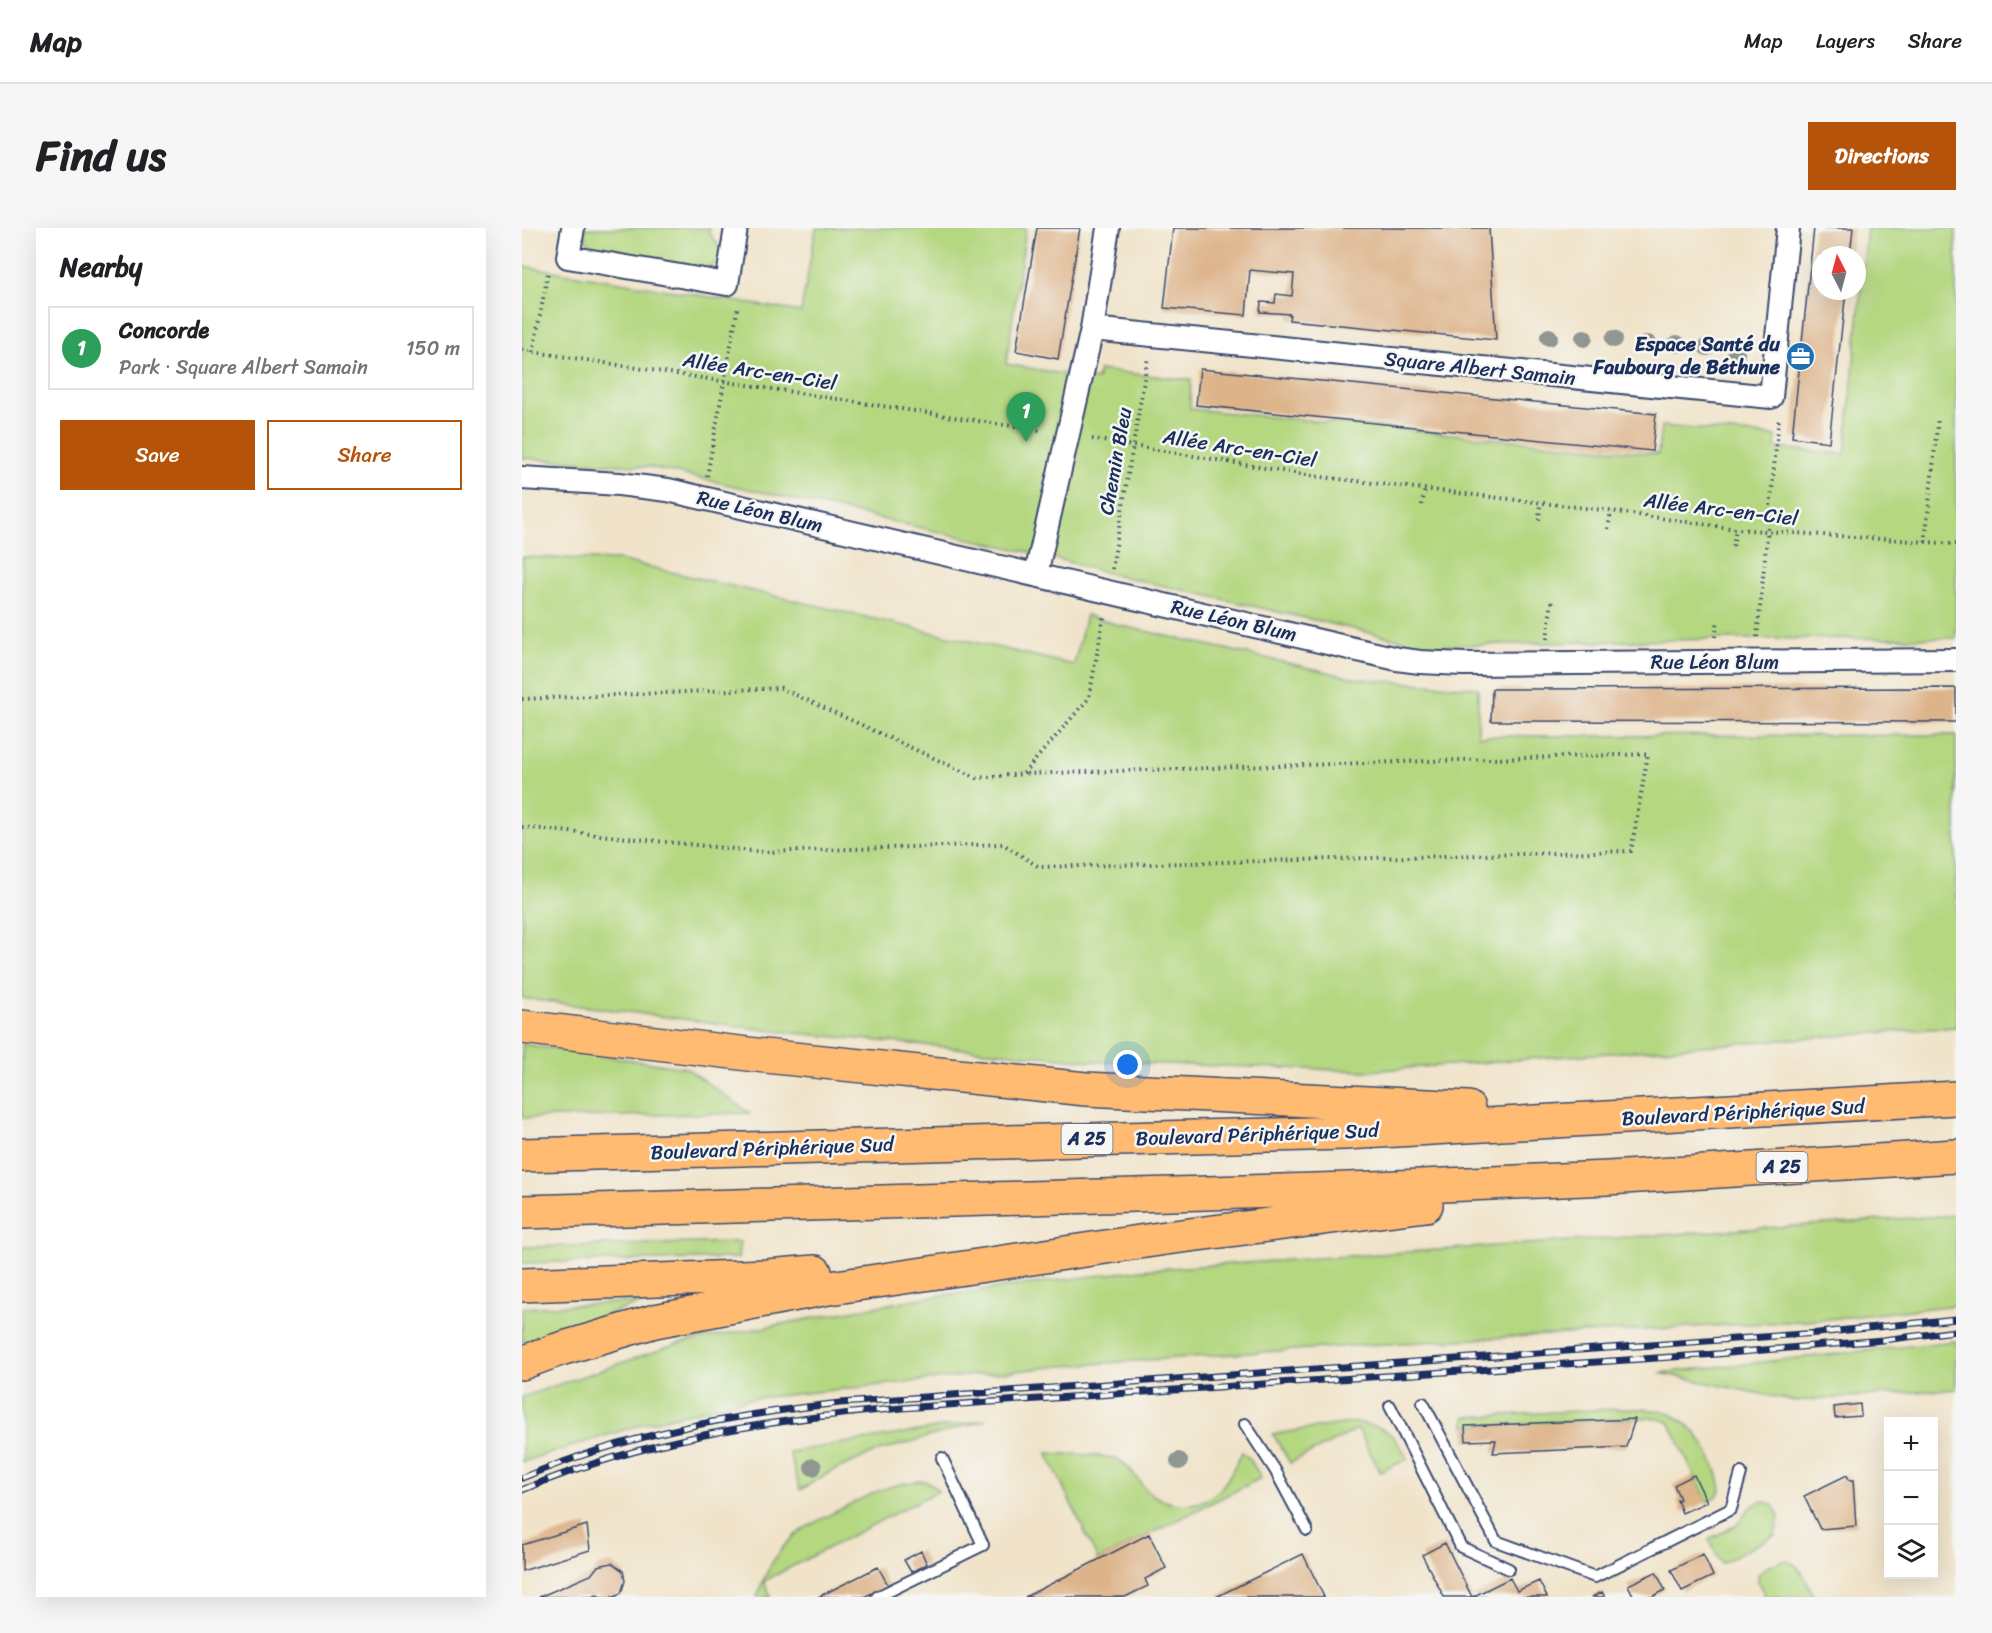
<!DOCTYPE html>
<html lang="en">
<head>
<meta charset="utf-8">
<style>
	:root { --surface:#fff; --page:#f6f6f6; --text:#202124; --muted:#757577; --line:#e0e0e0; --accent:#b45309 }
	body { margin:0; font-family:Sriracha,sans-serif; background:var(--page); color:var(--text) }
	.controls { position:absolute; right:18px; bottom:18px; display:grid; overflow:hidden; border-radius:0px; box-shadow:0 6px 24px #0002 }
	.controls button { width:54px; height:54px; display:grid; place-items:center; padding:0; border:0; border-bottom:2px solid var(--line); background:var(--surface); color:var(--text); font:30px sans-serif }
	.compass { position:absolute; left:1290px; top:18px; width:54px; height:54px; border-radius:50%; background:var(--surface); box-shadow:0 6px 24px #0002; rotate:354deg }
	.you { position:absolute; left:606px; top:837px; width:21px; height:21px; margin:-15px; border:4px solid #fff; border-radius:50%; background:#1a73e8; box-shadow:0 0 0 9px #1a73e833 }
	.badge { display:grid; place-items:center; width:39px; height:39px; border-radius:50%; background:var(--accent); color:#fff; font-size:20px; font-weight:700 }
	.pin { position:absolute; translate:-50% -50px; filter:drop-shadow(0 2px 3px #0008) }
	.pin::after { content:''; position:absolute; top:32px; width:21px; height:18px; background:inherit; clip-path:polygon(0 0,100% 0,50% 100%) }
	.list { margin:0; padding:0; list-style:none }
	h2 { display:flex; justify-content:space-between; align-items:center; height:78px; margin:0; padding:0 24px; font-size:26px }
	h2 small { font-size:20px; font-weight:400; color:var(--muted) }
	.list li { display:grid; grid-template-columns:39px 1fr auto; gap:18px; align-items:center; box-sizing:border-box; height:84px; margin:0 12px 12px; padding:0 12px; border:2px solid var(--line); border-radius:0px }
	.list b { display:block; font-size:22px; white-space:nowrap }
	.list p { margin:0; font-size:20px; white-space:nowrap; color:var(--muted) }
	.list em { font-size:20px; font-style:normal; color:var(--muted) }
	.actions { display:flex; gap:12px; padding:18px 24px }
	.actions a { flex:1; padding:14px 0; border:2px solid var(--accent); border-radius:0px; text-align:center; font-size:21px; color:var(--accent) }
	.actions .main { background:var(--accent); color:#fff }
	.icon { flex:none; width:33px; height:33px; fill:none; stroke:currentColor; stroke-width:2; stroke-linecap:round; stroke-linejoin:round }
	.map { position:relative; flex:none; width:1434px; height:1369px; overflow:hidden; border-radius:0px }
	header { display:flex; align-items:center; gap:36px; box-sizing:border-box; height:84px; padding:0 30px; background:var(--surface); border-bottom:2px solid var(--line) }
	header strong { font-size:28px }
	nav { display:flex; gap:33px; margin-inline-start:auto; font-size:21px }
	.intro { display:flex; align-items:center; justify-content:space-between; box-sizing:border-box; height:144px; padding:0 36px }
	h1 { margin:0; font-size:42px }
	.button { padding:15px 27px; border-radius:0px; background:var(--accent); color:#fff; font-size:21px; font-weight:700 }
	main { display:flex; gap:36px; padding:0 36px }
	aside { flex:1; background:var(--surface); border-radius:0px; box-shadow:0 6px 24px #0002 }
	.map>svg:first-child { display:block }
	.green { fill:#b4d780; stroke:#68836f; stroke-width:1.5 }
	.building { fill:#ddb48a }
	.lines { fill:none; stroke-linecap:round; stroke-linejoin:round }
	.service-casing { stroke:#3b4a6e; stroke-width:14 }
	.minor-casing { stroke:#3b4a6e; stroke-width:26 }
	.motorway-casing { stroke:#3b4a6e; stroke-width:36 }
	.path { stroke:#3b4a6e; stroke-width:4; stroke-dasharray:1.5 4.5; stroke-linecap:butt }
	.service { stroke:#fff; stroke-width:10 }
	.minor { stroke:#fff; stroke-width:22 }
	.motorway { stroke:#ffbb71; stroke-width:33 }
	.rail-casing { stroke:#1b2f5e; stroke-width:7 }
	.rail { stroke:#f6f6f2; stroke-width:4.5; stroke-dasharray:14; stroke-linecap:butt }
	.tree { fill:#909793 }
	.labels { text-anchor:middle; stroke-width:5; stroke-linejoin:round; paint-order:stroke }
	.shield { fill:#f6f6f2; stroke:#5d6b8a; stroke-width:1.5 }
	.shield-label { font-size:18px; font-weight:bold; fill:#1b2f5e }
	.poi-label { font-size:20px; font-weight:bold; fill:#1b2f5e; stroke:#f6f6f2; text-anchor:end }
	.street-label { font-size:20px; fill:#1b2f5e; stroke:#f6f6f2 }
</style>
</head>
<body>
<header>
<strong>Map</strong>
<nav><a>Map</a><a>Layers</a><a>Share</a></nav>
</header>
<div class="intro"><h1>Find us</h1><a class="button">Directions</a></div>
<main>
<aside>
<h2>Nearby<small></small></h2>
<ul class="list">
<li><span class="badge" style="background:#2e9e5b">1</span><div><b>Concorde</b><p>Park · Square Albert Samain</p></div><em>150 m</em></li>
</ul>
<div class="actions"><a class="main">Save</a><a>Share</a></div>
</aside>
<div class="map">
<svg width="1434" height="1369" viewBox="0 0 1434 1369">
	<rect width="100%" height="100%" fill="#f6f6f2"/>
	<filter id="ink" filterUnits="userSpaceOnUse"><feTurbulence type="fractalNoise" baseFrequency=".0167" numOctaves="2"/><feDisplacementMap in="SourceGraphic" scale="12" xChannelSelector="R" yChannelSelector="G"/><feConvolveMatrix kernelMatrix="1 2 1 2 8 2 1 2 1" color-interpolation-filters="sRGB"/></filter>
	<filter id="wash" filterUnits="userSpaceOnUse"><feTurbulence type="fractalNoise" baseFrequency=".008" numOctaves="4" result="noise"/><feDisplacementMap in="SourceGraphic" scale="24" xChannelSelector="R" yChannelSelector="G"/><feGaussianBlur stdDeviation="1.35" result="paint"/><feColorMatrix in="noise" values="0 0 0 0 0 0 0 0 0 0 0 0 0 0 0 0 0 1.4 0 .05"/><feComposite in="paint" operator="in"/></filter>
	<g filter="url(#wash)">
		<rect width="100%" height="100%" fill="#f0e3c9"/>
		<path class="green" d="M61 0H188L187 5 202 24C195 35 188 40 176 44L78 27C68 19 63 13 61 0Z
			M294 0H504L484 136 575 152 577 142 669 152 668 181 1136 226 1139 198 1254 208 1253 220 1323 226 1345 0H1434V410L1193 411 906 418 590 346 520 327 128 239 0 230V38L279 84Z
			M0 329 97 332 552 437 564 387 596 397 837 451 956 460V508L1434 507V799L846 843 581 834 252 803 0 770Z
			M0 816 164 840 228 885 0 890Z
			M1434 987V1077L1298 1092 845 1117 540 1138 226 1171 121 1196 0 1234V1169L158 1115 399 1070 619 1042Z
			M218 1014 216 1030 0 1035V1019Z
			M126 1073 17 1109 0 1115V1080Z
			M1434 1113V1161L1273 1173 1138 1145Z
			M1091 1181C1109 1181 1131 1179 1148 1186 1176 1198 1195 1233 1199 1262L1195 1268 1185 1274 1147 1194 1133 1190 943 1198V1189Z
			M464 1192 354 1224 308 1244 278 1262 267 1224Z
			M834 1194C865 1200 871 1203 886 1231L858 1244 836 1201 768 1235 751 1206Z
			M720 1224 728 1231 739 1250 576 1332 525 1225C545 1227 582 1225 598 1233 611 1239 615 1255 626 1263 647 1281 681 1282 700 1259 708 1249 714 1235 720 1224Z
			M404 1253 411 1257 416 1263 242 1353 249 1369H235C243 1344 256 1320 277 1304 288 1296 301 1290 313 1284 342 1269 370 1253 404 1253Z
			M1240 1273 1251 1277 1257 1288 1253 1307 1199 1336 1187 1311C1195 1307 1204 1303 1212 1298 1225 1289 1223 1279 1240 1273Z
			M1261 1332C1280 1335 1284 1353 1292 1369H1244L1236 1354V1347L1243 1340Z"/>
		<g id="blocks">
			<path class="building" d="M515 0H558L536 131 494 123Z
				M651 0H967L974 112 767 92 768 86 738 84 739 74 753 75 754 66 770 68 772 46 728 42 724 87 642 80Z
				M1292 0H1331L1328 27H1299V63H1324L1307 214 1270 209Z
				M678 141 1134 186 1130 223 674 177Z
				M1434 460V494L969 493 970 461Z
				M1338 1176 1339 1188 1313 1190 1312 1179Z
				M1113 1191 1104 1219 971 1225 974 1212 944 1213 943 1198Z
				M1172 1247 1185 1274 1160 1285 1155 1272 1158 1271 1152 1257Z
				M1325 1247 1327 1252H1331L1334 1298 1298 1301 1282 1268Z
				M65 1297 68 1322 0 1343V1317Z
				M627 1306 644 1340 623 1351 626 1358 603 1369H503Z
				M923 1315 950 1369H922L900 1327Z
				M399 1323 405 1336 389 1344 382 1332Z
				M781 1326 802 1369H694Z
				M1181 1326 1191 1348 1160 1363 1149 1342Z
				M90 1335 101 1343 103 1353 99 1365 93 1369H79L75 1367 69 1369H17L69 1347 76 1338Z
				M356 1339 366 1357 342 1369H296Z
				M1134 1344 1143 1362 1130 1369H1112L1106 1357Z
				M988 1350 995 1363 1017 1353 1025 1369H950Z
				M1080 1364 1083 1369H1070Z"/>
		</g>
	</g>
	<g filter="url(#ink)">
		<use href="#blocks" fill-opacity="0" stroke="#3b4a6e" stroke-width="1.5"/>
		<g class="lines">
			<defs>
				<path id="service" d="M901 1175 974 1313 1073 1349 1209 1281 1219 1245
					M868 1178 939 1319 987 1341
					M723 1196 753 1242 785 1302
					M355 1369 461 1317 420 1230"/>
				<path id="minor" d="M51 0 46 29 205 56 214 0
					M570 101 1249 169 1266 0
					M0 250 97 256 146 262 875 431 898 434 941 436 1434 432
					M514 346 570 101 586 0"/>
				<path id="motorway" d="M0 799 243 828 564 861 946 880
					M0 927 823 905 1434 870
					M0 984 827 961 1086 950 1434 928
					M0 1057 245 1048 293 1044
					M0 1135 35 1122 133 1093 301 1061 644 1010 904 977"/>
			</defs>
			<use href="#service" class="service-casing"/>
			<use href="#minor" class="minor-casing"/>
			<use href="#motorway" class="motorway-casing"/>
			<path class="path" d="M0 122 521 203
				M11 124 26 45
				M570 211 791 248 1089 283 1214 301 1434 316
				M185 248 216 78
				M900 277 903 261
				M1017 292 1018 276
				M1086 301 1089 283
				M1403 314 1416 190
				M1211 318 1214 301
				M590 341 626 129
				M1193 409 1196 392
				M1235 409 1257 190
				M1025 411 1030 370
				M0 471 259 460 455 550 501 546
				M0 599 241 624 481 616 517 639 1109 623 1126 526 501 546 567 470 582 387"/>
			<use href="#service" class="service"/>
			<use href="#minor" class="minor"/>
			<use href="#motorway" class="motorway"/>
			<defs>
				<path id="rail" d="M0 1250C102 1207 209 1187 318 1175L1296 1105 1434 1091
					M0 1262C125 1210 247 1192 380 1180L1195 1126 1361 1112 1434 1103"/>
			</defs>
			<use href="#rail" class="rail-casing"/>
			<use href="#rail" class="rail"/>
		</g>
		<g class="tree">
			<circle cx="1027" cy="109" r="9"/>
			<circle cx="1062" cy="110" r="9"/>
			<circle cx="1092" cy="111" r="9"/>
			<circle cx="1126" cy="116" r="9"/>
			<circle cx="1155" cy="116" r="9"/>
			<circle cx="1185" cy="119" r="9"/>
			<circle cx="1214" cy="126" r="9"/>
			<circle cx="657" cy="1233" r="9"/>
			<circle cx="291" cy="1239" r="9"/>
		</g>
	</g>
	<defs>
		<symbol id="office-disc" viewBox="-11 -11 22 22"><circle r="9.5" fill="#1f6fb2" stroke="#f6f6f2"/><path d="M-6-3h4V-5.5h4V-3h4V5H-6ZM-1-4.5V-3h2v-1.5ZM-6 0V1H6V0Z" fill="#fff"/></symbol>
	</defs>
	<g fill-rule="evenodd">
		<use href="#office-disc" x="1262" y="112" width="33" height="33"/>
	</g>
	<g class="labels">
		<g class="shield">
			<rect x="539.5" y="896" width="51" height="30" rx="4.5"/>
			<rect x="1234.5" y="924" width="51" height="30" rx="4.5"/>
		</g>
		<g class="shield-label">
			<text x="565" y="917">A 25</text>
			<text x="1260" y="945">A 25</text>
		</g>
		<g class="poi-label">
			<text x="1258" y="123">Espace Santé du<tspan x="1258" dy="23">Faubourg de Béthune</tspan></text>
		</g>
		<g class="street-label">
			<text transform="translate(958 140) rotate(6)" y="7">Square Albert Samain</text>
			<text transform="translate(238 143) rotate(9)" y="7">Allée Arc-en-Ciel</text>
			<text transform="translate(718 220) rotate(9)" y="7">Allée Arc-en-Ciel</text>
			<text transform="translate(593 233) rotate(-80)" y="7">Chemin Bleu</text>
			<text transform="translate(1199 281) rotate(7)" y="7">Allée Arc-en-Ciel</text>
			<text transform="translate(238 283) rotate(13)" y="7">Rue Léon Blum</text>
			<text transform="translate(712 392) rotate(13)" y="7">Rue Léon Blum</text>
			<text x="1193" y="441">Rue Léon Blum</text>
			<text transform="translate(1221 884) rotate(-3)" y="7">Boulevard Périphérique Sud</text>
			<text transform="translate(735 906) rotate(-2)" y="7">Boulevard Périphérique Sud</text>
			<text transform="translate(250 920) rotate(-2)" y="7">Boulevard Périphérique Sud</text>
		</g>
	</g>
</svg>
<div class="controls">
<button>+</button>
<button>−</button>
<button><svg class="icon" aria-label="layers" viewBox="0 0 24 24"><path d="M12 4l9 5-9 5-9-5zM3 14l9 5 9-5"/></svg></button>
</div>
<svg class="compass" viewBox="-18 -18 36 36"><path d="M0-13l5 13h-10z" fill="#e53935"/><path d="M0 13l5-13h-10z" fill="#757577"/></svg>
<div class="you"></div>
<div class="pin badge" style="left:504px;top:214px;background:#2e9e5b">1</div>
</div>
</main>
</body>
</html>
